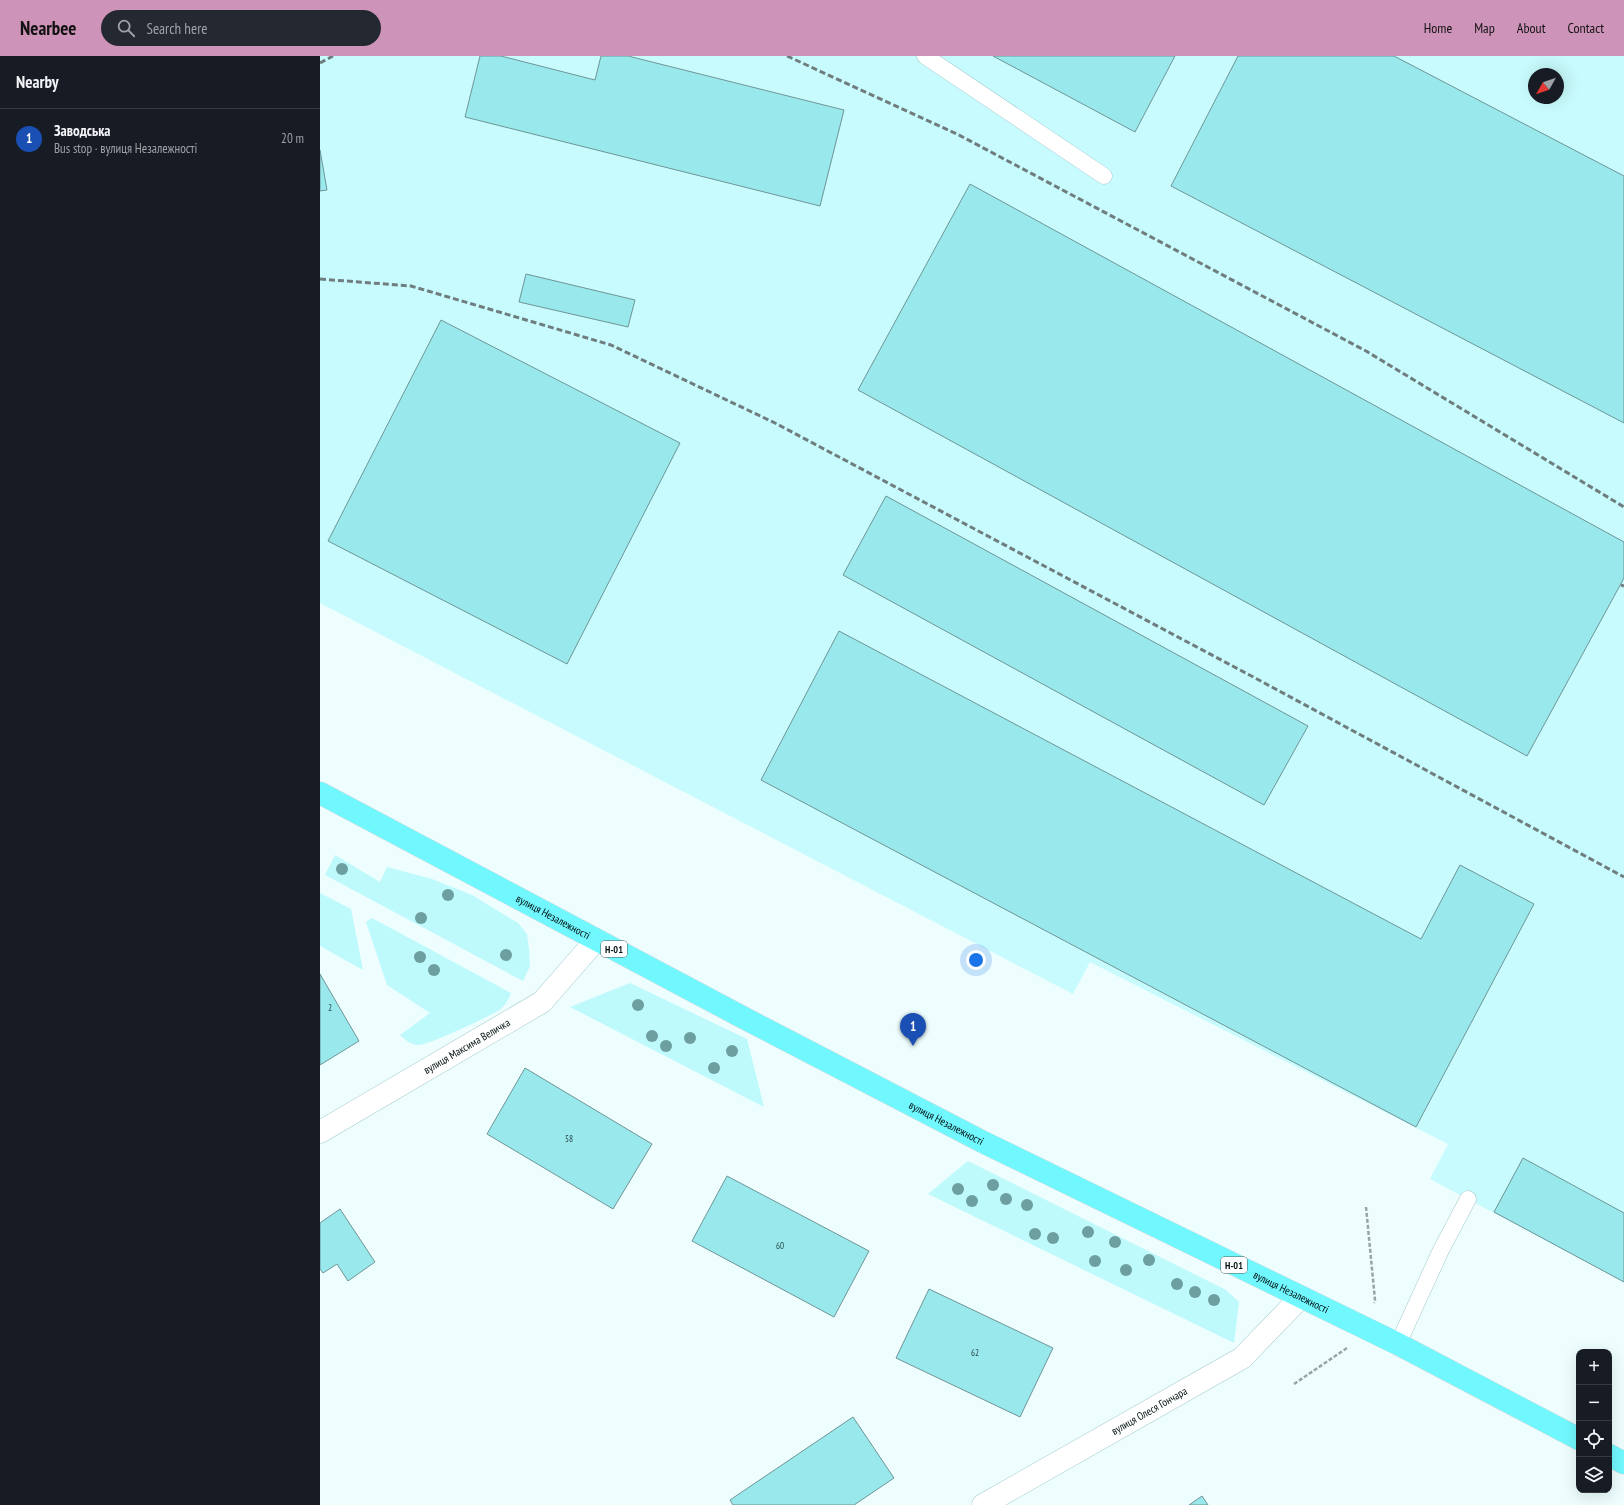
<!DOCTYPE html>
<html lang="en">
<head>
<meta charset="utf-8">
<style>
	:root { --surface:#171b24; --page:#242831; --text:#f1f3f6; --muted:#9ea1a6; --line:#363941; --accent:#cd93b8 }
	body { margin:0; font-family:"PT Sans Narrow",sans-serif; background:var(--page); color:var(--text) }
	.controls { position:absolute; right:12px; bottom:12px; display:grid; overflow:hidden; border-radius:8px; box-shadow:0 4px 16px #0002 }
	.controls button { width:36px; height:36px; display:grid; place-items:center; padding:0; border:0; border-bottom:1px solid var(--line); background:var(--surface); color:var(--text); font:20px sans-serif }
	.compass { position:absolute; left:1208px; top:12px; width:36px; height:36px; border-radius:50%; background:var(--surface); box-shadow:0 4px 16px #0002; rotate:230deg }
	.you { position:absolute; left:656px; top:904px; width:14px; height:14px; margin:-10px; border:3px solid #fff; border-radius:50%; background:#1a73e8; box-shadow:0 0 0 6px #1a73e833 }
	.badge { display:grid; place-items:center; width:26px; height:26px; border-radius:50%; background:var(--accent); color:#fff; font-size:13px; font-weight:700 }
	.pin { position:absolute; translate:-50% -33px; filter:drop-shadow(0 1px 2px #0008) }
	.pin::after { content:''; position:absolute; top:21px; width:14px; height:12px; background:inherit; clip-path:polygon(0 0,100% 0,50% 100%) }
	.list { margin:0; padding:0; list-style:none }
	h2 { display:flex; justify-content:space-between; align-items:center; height:52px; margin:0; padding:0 16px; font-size:17px }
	h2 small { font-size:13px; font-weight:400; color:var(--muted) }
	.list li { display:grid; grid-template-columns:26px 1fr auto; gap:12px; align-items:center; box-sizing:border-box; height:60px; padding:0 16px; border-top:1px solid var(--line) }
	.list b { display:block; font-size:15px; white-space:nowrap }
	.list p { margin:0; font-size:13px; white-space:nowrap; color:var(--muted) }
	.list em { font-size:13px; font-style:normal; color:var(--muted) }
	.icon { flex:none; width:22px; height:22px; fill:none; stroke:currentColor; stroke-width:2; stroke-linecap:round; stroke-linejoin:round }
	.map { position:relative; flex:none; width:1304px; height:1449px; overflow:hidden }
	header { display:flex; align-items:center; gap:24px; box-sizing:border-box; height:56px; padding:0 20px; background:var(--accent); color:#111 }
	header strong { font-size:19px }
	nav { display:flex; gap:22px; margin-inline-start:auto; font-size:14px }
	.search { width:280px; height:36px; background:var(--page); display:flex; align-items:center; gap:10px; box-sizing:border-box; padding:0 14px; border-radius:22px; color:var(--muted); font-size:15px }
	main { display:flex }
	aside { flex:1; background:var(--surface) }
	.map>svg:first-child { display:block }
	.built { fill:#c8fbfd; fill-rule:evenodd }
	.green { fill:#bef9fc }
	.building { fill:#98e8ec; stroke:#6f9597 }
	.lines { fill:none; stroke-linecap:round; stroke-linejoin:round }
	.service-casing { stroke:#a2c9cb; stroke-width:17 }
	.minor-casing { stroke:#a2c9cb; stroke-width:23 }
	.primary-casing { stroke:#d7d9d9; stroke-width:23 }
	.path { stroke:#96a5a6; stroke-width:2.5; stroke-dasharray:4 2; stroke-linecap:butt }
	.service { stroke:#fff; stroke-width:16 }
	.minor { stroke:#fff; stroke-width:22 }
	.primary { stroke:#71f8fe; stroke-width:22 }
	.rail { stroke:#6f7d7e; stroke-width:3; stroke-dasharray:6 3; stroke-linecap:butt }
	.tree { fill:#6d9ea0 }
	.labels { text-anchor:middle; stroke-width:3.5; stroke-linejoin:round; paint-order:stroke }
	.number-label { font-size:9px; fill:#284648 }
	.shield { fill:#fff; stroke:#4f5858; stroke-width:1 }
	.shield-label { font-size:10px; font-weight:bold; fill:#031011 }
	.street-label { font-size:11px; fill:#031011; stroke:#fff }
</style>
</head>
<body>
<header>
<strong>Nearbee</strong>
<div class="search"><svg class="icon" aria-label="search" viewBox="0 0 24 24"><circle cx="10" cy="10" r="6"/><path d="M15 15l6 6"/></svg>Search here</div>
<nav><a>Home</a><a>Map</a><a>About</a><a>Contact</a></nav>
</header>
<main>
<aside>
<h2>Nearby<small></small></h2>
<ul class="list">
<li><span class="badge" style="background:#1a4fb4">1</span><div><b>Заводська</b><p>Bus stop · вулиця Незалежності</p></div><em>20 m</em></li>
</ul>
</aside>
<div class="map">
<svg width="1304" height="1449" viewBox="0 0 1304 1449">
	<rect width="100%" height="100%" fill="#eefeff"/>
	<path class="built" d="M0 0H1304V1226L1110 1123 1128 1088 770 906 753 938 0 547ZM1214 18H1238V42H1214Z"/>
	<path class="green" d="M15 799 60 826 67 811 112 823 152 839 198 867 207 878 209 893 210 910 203 925 5 819Z
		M0 837 31 853 43 914 0 890Z
		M52 862 191 937C189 943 186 948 181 953 173 959 108 989 99 989 90 989 86 984 80 979L110 957 67 929 46 866Z
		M310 927 427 983 444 1051 250 951Z
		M648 1105 906 1234 919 1246 914 1287 608 1138Z"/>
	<path class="building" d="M160 0H181L275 24 281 0H308L524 54 500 150 145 61Z
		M673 0H855L815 76Z
		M918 0H1074L1304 120V367L851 130Z
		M0 94 7 134 0 135Z
		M650 128 1304 486V522L1207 700 538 334Z
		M206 218 315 244 308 271 199 246Z
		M121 264 360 387 247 608 8 485Z
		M566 440 988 670 944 749 523 519Z
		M519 575 1101 883 1140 809 1214 848 1096 1071 441 724Z
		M0 918 39 985 0 1009Z
		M205 1012 332 1088 293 1153 167 1078Z
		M1203 1102 1304 1157V1226L1174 1156Z
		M407 1120 549 1195 514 1261 372 1185Z
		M20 1153 55 1206 28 1225 17 1208 3 1217 0 1213V1167Z
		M609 1233 733 1292 700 1361 576 1302Z
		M533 1361 574 1422 534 1449H413L410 1444Z
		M882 1440 888 1449H869Z"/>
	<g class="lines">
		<defs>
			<path id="service" d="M605 0 784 120
				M1078 1288 1121 1194 1148 1143"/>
			<g id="minor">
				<path id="s1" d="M0 1076 222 946 276 884"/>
				<path id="s2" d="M663 1449 922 1302 980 1242"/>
			</g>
			<g id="primary">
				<path id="s3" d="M0 737 424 962 663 1086 1078 1288 1259 1383"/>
				<path d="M1289 1399 1304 1407"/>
			</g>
		</defs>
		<use href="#service" class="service-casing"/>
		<use href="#minor" class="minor-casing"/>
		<use href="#primary" class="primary-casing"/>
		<path class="path" d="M1046 1151 1055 1244 1054 1247
			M974 1328 1027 1292"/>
		<use href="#service" class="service"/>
		<use href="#minor" class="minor"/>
		<use href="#primary" class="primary"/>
		<path class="rail" d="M467 0 637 78 1046 295 1304 451
			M0 7 13 0
			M0 223 91 230 291 289 455 367 937 623 1304 821
			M1301 529 1304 530"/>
	</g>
	<g class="tree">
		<circle cx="22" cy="813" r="6"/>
		<circle cx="128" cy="839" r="6"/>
		<circle cx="101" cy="862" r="6"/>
		<circle cx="186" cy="899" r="6"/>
		<circle cx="100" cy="901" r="6"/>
		<circle cx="114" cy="914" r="6"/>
		<circle cx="318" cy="949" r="6"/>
		<circle cx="332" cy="980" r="6"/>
		<circle cx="370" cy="982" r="6"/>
		<circle cx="346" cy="990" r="6"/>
		<circle cx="412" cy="995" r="6"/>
		<circle cx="394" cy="1012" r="6"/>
		<circle cx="673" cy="1129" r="6"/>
		<circle cx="638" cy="1133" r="6"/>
		<circle cx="686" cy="1143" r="6"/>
		<circle cx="652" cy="1145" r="6"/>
		<circle cx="707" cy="1149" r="6"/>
		<circle cx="768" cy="1176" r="6"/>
		<circle cx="715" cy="1178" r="6"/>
		<circle cx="733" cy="1182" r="6"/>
		<circle cx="795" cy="1186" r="6"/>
		<circle cx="829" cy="1204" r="6"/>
		<circle cx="775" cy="1205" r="6"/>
		<circle cx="806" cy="1214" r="6"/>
		<circle cx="857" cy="1228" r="6"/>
		<circle cx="875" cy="1236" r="6"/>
		<circle cx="894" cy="1244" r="6"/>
	</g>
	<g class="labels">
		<g class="number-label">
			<text x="10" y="955">2</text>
			<text x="249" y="1086">58</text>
			<text x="460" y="1193">60</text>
			<text x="655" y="1300">62</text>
		</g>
		<g class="shield">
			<rect x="281" y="885" width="26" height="16" rx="3"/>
			<rect x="901" y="1201" width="26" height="16" rx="3"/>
		</g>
		<g class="shield-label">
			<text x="294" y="897">Н-01</text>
			<text x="914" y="1213">Н-01</text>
		</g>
		<g class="street-label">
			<text dy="4" stroke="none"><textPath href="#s3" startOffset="264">вулиця Незалежності</textPath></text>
			<text dy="4" stroke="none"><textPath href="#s1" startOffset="170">вулиця Максима Величка</textPath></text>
			<text dy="4" stroke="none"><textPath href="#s3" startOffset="708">вулиця Незалежності</textPath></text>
			<text dy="4" stroke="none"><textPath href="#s3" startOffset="1092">вулиця Незалежності</textPath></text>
			<text dy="4" stroke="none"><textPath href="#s2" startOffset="191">вулиця Олеся Гончара</textPath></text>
		</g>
	</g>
</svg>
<div class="controls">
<button>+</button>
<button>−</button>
<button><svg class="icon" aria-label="locate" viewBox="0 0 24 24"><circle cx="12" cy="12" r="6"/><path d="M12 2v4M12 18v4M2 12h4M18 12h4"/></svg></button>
<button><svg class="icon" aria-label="layers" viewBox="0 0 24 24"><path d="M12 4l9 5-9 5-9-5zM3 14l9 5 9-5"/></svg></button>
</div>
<svg class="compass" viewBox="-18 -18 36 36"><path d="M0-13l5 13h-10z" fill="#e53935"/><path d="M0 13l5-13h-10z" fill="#9ea1a6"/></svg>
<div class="you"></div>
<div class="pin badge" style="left:593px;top:990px;background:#1a4fb4">1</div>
</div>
</main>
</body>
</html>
